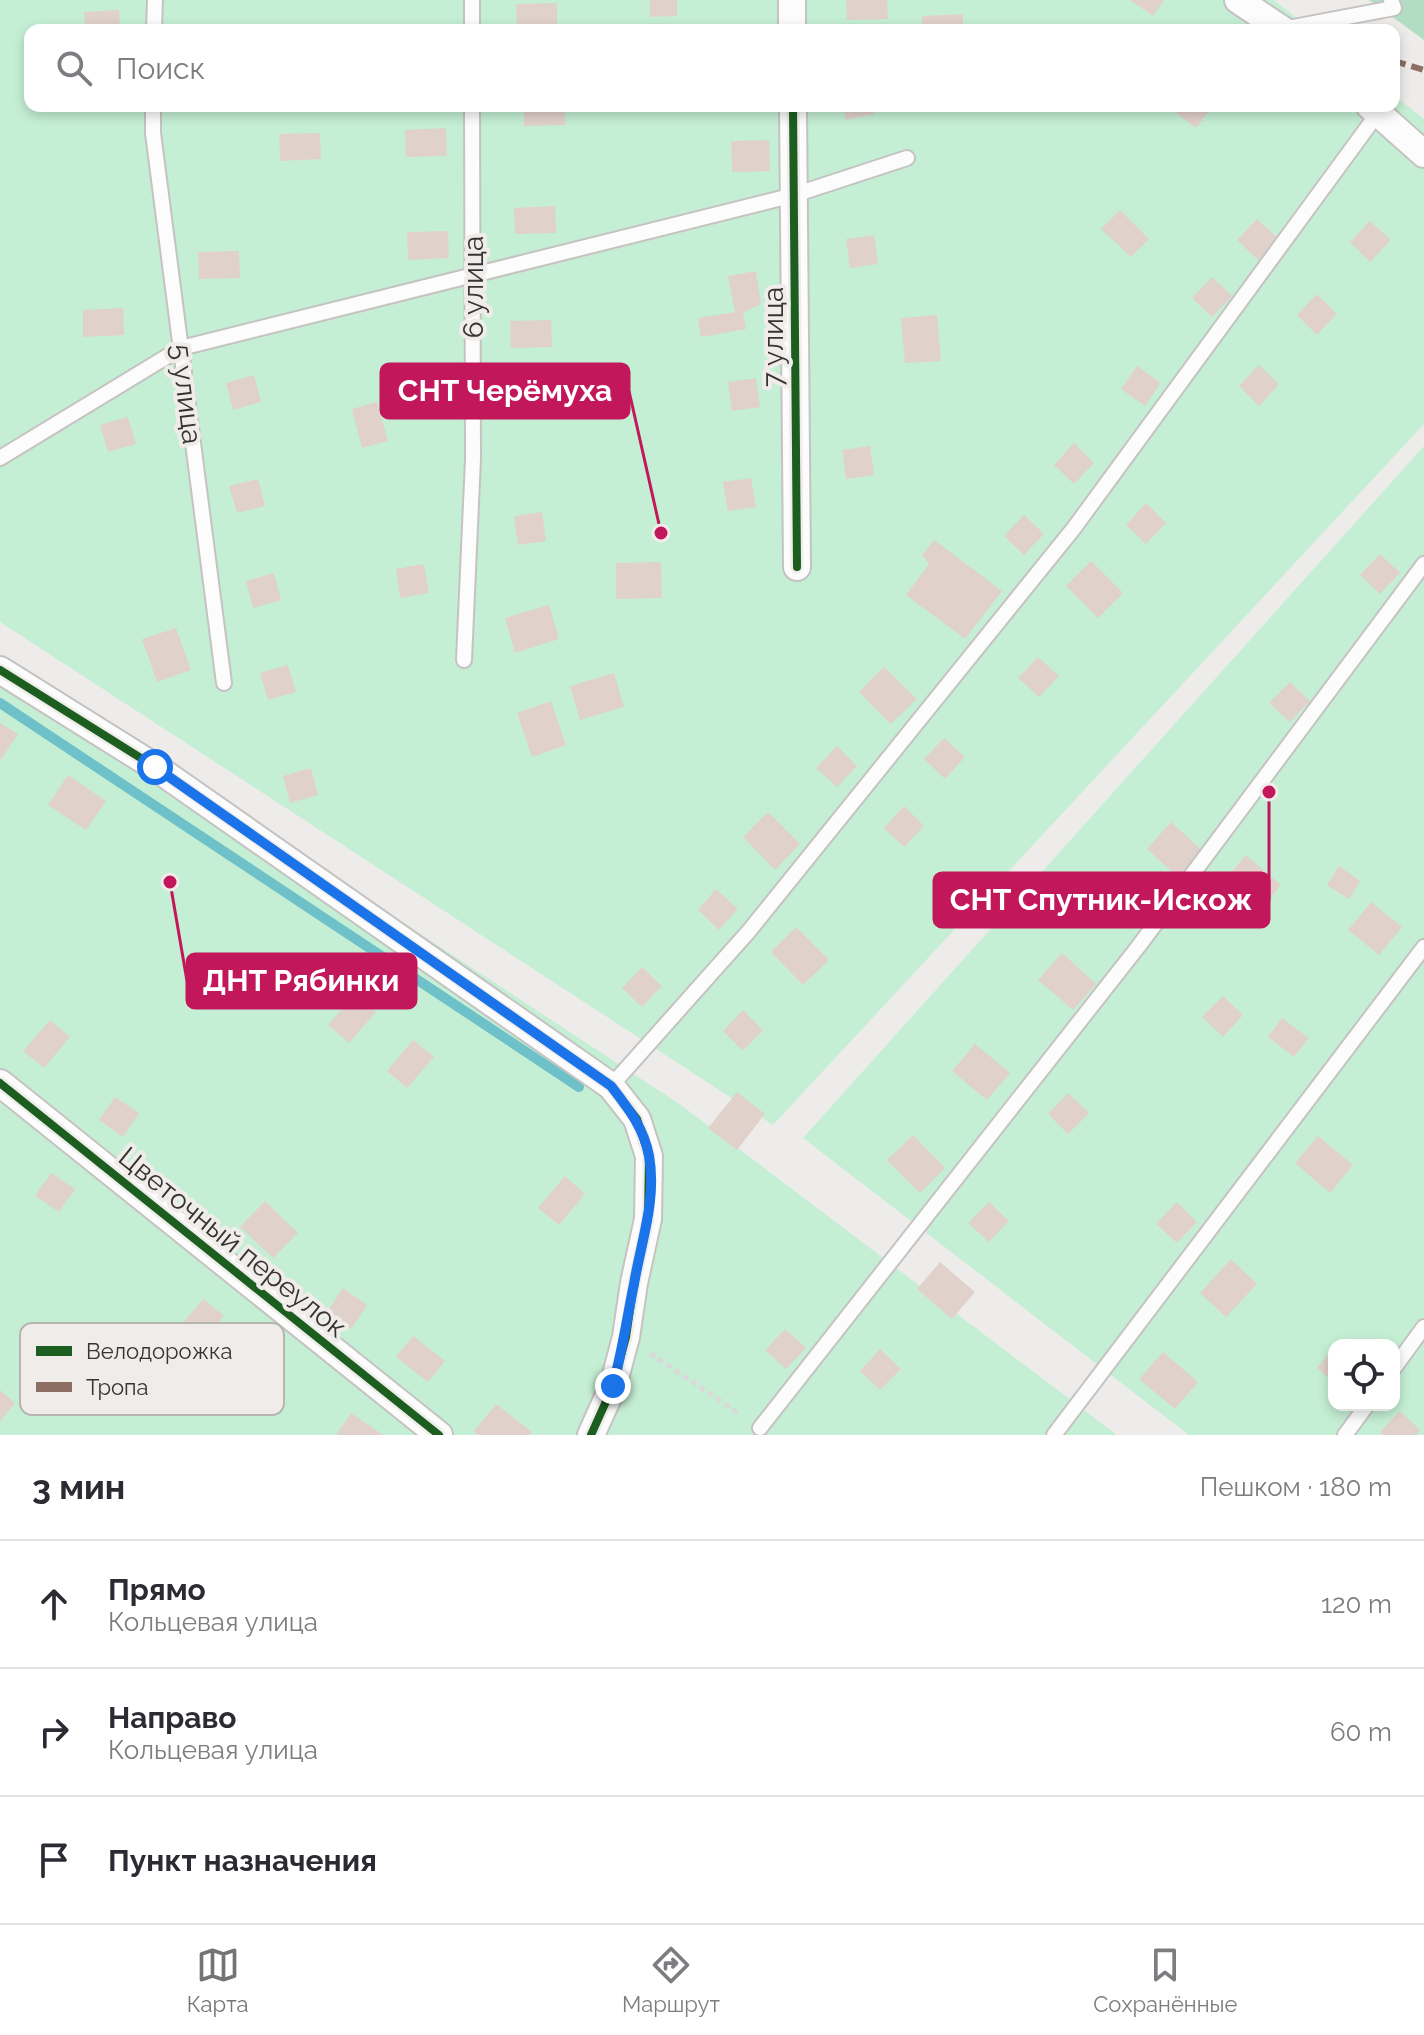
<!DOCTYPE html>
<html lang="ru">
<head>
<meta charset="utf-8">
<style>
	:root { --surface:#fff; --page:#f7f7f7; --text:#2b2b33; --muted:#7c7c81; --line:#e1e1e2; --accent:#767473 }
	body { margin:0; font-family:Raleway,sans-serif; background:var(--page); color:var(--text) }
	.controls { position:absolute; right:24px; bottom:24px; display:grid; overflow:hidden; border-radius:16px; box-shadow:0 4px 12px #0003 }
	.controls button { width:72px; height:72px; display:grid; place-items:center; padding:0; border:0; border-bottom:2px solid var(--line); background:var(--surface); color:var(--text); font:40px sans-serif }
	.stop { position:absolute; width:24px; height:24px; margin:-18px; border:6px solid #1a73e8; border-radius:50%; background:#fff }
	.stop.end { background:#1a73e8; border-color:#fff; box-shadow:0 2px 8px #0008 }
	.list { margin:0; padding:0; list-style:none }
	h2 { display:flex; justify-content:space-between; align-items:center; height:104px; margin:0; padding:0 32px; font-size:34px }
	h2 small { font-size:26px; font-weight:400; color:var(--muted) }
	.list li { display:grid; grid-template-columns:52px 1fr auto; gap:24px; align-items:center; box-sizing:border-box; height:128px; padding:0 32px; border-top:2px solid var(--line) }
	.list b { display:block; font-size:30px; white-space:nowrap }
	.list p { margin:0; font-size:26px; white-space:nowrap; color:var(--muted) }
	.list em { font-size:26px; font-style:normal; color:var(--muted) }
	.icon { flex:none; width:44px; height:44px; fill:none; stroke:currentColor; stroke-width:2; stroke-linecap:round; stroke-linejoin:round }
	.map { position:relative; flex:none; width:1424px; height:1435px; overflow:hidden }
	.search { position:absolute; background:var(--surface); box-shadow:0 4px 12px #0003; left:24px; right:24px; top:24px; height:88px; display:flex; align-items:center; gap:20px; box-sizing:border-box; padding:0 28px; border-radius:16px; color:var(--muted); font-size:30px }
	.sheet { height:488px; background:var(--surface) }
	nav { display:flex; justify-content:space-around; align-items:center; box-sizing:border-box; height:112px; border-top:2px solid var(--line); background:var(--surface); font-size:22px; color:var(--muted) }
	nav a { display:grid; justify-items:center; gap:4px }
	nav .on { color:var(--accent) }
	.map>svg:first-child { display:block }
	.green { fill:#c5efd4; fill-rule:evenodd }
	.forest { fill:#b3ddc3 }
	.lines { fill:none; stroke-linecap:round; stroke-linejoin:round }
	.stream { stroke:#6fc1c9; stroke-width:10 }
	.building { fill:#e1d1cb }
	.service-casing { stroke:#c5c3c2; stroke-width:18 }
	.minor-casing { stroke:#c5c3c2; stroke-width:30 }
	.path { stroke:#dad8d8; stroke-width:5; stroke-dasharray:6 4; stroke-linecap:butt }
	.service { stroke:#fcfcfc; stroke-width:14 }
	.minor { stroke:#fcfcfc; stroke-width:26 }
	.quiet { stroke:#8d6e63; stroke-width:6; stroke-dasharray:12 6; stroke-linecap:butt }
	.cycleway-casing { stroke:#efecea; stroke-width:13 }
	.cycleway { stroke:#1b5e20; stroke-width:8 }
	.route { stroke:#1a73e8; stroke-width:10 }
	.labels { text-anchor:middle; stroke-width:8; stroke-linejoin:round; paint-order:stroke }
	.street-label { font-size:28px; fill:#353433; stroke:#efecea }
	.key { fill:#efecea; stroke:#b7b5b3; stroke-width:2 }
	.key-label { font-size:22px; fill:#353433 }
	.leader { fill:none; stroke:#c2185b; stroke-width:3 }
	.callout-dot { fill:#c2185b; stroke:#efecea; stroke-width:3 }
	.callout { fill:#c2185b; stroke:#c2185b; stroke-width:3 }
	.callout-label { font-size:30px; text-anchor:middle; font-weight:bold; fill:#fff }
</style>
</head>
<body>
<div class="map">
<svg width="1424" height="1435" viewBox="0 0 1424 1435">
	<rect width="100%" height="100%" fill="#eeeceb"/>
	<path class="green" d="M0 0H1274L1312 30H30V106H1394V95L1424 119V424L773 1125 0 622Z
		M1424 446V1435H1189L803 1138ZM1334 1345H1394V1405H1334Z
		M0 658 681 1105 1117 1435H0Z"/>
	<path class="forest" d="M1369 0H1424V40Z"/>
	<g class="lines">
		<path class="stream" d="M0 703 579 1087"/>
	</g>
	<path class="building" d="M650 0H677V16L650 17Z
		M846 0H887L888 19 847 20Z
		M1130 0H1164L1153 16Z
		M557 3V30H517L516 4Z
		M119 10 120 30H85L84 12Z
		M963 14V30H922V16Z
		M524 106H565V125L524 126Z
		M843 106H872L874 114 846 120Z
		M1179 106H1213L1196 128 1175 112Z
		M446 128 447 156 406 157 405 130Z
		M320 133 321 159 280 161 279 134Z
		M769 140 770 171 732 172 731 141Z
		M555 206 556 233 515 234 514 208Z
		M1120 210 1149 239 1131 257 1101 229Z
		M1257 219 1278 238 1258 260 1237 240Z
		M1370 221 1391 240 1370 262 1350 242Z
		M448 231 449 258 408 260 407 232Z
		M874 235 878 264 850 268 846 239Z
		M239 251 240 278 199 279 198 252Z
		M756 271 761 304 743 313 746 329 701 337 698 318 735 312 728 276Z
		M1212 277 1232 296 1212 317 1192 298Z
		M1317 294 1337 314 1317 335 1297 315Z
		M123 308 124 335 83 337V310Z
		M937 315 941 361 905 363 901 318Z
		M551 320 552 347 511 348 510 321Z
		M1259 365 1279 384 1259 406 1239 386Z
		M1137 366 1161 383 1145 406 1121 389Z
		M254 375 261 402 233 410 226 383Z
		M756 378 760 407 732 411 728 382Z
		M377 402 388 441 362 448 352 409Z
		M128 417 136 444 108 452 100 425Z
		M1074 443 1094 463 1074 484 1054 465Z
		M870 446 874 475 846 479 842 450Z
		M751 478 756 507 728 511 723 482Z
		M258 479 265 506 237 513 229 486Z
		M1146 503 1166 523 1146 544 1126 525Z
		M542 512 546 541 518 545 514 516Z
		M1024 515 1044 534 1024 555 1004 536Z
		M934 540 1002 591 965 639 906 595 929 564 922 555Z
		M1380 554 1400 573 1380 594 1360 575Z
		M1091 561 1123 593 1098 618 1066 586Z
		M661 562 662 598 616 599V563Z
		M424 564 429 593 400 598 396 569Z
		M274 573 281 600 253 608 246 581Z
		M549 605 559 639 515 653 505 618Z
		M176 628 191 670 157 682 142 639Z
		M1038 657 1059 676 1039 697 1018 678Z
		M288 665 296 692 268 700 260 673Z
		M884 667 917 699 891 724 859 692Z
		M614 673 624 707 580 720 570 686Z
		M1290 682 1310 701 1290 722 1269 703Z
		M551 701 566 745 532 757 517 713Z
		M0 723 18 734 0 761Z
		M944 738 965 757 945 779 924 759Z
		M837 746 857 766 837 787 816 768Z
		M311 768 318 795 290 803 283 776Z
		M68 775 106 801 86 830 48 805Z
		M904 806 924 826 904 847 884 828Z
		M768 812 800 844 775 870 743 837Z
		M1171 822 1205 853 1181 880 1147 849Z
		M1246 855 1281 885 1258 912 1223 882Z
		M1339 866 1360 881 1349 899 1327 885Z
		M716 889 738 909 719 930 698 910Z
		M1371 902 1402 927 1379 955 1348 930Z
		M796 927 829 960 803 985 771 952Z
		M1062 953 1096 984 1073 1010 1038 980Z
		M642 967 662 986 642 1007 622 988Z
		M355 994 376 1012 349 1043 328 1025Z
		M1223 996 1243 1015 1223 1037 1202 1017Z
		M743 1010 763 1030 743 1051 723 1031Z
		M1282 1018 1309 1038 1294 1057 1268 1037Z
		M50 1020 70 1037 44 1068 23 1051Z
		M413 1040 434 1057 407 1088 387 1071Z
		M975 1044 1010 1073 987 1100 952 1071Z
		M737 1092 765 1114 737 1150 708 1128Z
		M1068 1093 1089 1113 1068 1134 1048 1114Z
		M115 1097 139 1113 123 1137 99 1120Z
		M913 1135 945 1168 920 1193 887 1160Z
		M1318 1136 1353 1165 1330 1193 1295 1163Z
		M51 1173 75 1189 59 1212 35 1196Z
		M565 1176 585 1194 559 1225 538 1208Z
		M265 1201 298 1233 273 1258 240 1227Z
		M989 1202 1009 1221 989 1242 968 1223Z
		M1177 1202 1197 1222 1177 1243 1156 1224Z
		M1231 1259 1257 1284 1226 1317 1200 1293Z
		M940 1262 975 1292 952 1319 917 1289Z
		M343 1288 367 1305 351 1329 327 1312Z
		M203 1299 224 1316 198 1347 177 1330Z
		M785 1329 806 1348 786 1369 765 1350Z
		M413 1336 445 1361 428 1382 396 1357Z
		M1334 1348V1382L1317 1368Z
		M880 1349 901 1369 880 1390 860 1371Z
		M1163 1352 1198 1382 1175 1409 1139 1379Z
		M0 1390 15 1403 0 1421Z
		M496 1404 532 1432 530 1435H478L474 1431Z
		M1400 1411 1420 1430 1416 1435H1383L1380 1432Z
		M351 1413 383 1435H336Z"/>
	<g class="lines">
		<defs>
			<path id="service" d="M472 0V30
				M1283 29 1394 8 1391 0
				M154 30 155 0
				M153 106V133L224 683
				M0 458 181 348 794 195 907 158
				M464 660 473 459 472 106
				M611 1086 749 931 1074 528 1378 113
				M1394 1368 1424 1327
				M760 1428 1138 947 1424 564
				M1054 1435 1424 947
				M1345 1435 1367 1405"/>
			<path id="minor" d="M792 0V30
				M1238 0 1283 30
				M793 106 797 567
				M1370 106 1424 154
				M0 670 155 767 611 1086 637 1119 649 1156 648 1219 634 1283 626 1337 613 1386 591 1435
				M0 1083 439 1435"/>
		</defs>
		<use href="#service" class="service-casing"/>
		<use href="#minor" class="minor-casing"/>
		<path class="path" d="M650 1353 741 1415"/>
		<use href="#service" class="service"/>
		<use href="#minor" class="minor"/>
		<path class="quiet" d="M1283 29 1285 30
			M1394 61 1424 70"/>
		<defs>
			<path id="cycleway" d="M793 106 797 567
				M0 670 155 767 611 1086 637 1119 649 1156 648 1219 634 1283 626 1337 613 1386 591 1435
				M0 1083 439 1435"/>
		</defs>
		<use href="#cycleway" class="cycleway-casing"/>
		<use href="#cycleway" class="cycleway"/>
	</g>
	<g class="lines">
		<path class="route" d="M155 767 611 1086C628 1108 644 1128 649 1156 657 1199 641 1242 634 1284 627 1318 622 1352 613 1386"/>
	</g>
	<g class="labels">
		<g class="street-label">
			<text transform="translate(473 287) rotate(-90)" y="10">6 улица</text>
			<text transform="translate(773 337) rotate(-90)" y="10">7 улица</text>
			<text transform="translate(187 394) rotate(83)" y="10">5 улица</text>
			<text transform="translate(233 1242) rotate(39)" y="10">Цветочный переулок</text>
		</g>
	</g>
	<rect x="20" y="1323" width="264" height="92" rx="12" class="key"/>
	<rect x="36" y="1346" width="36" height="10" fill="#1b5e20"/>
	<rect x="36" y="1382" width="36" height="10" fill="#8d6e63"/>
	<g class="key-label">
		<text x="86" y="1359">Велодорожка</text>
		<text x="86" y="1395">Тропа</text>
	</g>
	<path class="leader" d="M661 533L629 391M1269 792L1269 900M170 882L187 981"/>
	<g class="callout-dot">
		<circle cx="661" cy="533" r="8"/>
		<circle cx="1269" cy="792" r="8"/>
		<circle cx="170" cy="882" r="8"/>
	</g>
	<g class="callout">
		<rect x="381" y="364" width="248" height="54" rx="8"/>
		<rect x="934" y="873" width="335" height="54" rx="8"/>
		<rect x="187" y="954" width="229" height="54" rx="8"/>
	</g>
	<g class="callout-label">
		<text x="505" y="401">СНТ Черёмуха</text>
		<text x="1101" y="910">СНТ Спутник-Искож</text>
		<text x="301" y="991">ДНТ Рябинки</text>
	</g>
</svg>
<div class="controls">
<button><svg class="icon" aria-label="locate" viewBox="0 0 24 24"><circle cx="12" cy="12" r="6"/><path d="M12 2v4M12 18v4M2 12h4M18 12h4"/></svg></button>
</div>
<div class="stop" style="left:155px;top:767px"></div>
<div class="stop end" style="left:613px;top:1386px"></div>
<div class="search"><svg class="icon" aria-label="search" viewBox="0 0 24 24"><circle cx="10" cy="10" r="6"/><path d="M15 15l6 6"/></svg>Поиск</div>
</div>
<section class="sheet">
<h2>3 мин<small>Пешком · 180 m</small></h2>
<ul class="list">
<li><svg class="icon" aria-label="ahead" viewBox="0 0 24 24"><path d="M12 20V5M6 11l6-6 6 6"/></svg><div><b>Прямо</b><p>Кольцевая улица</p></div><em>120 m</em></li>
<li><svg class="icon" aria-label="right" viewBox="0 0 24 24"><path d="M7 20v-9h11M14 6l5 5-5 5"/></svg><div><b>Направо</b><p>Кольцевая улица</p></div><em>60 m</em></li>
<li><svg class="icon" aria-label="arrive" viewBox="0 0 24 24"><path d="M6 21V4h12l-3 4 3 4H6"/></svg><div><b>Пункт назначения</b></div></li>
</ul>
</section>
<nav>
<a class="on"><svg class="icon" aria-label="map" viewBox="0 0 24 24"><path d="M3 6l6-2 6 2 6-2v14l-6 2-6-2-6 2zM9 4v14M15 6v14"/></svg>Карта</a>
<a><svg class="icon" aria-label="directions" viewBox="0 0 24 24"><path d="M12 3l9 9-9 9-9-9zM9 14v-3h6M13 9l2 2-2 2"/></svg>Маршрут</a>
<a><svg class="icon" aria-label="saved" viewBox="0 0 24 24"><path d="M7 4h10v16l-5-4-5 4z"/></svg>Сохранённые</a>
</nav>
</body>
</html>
